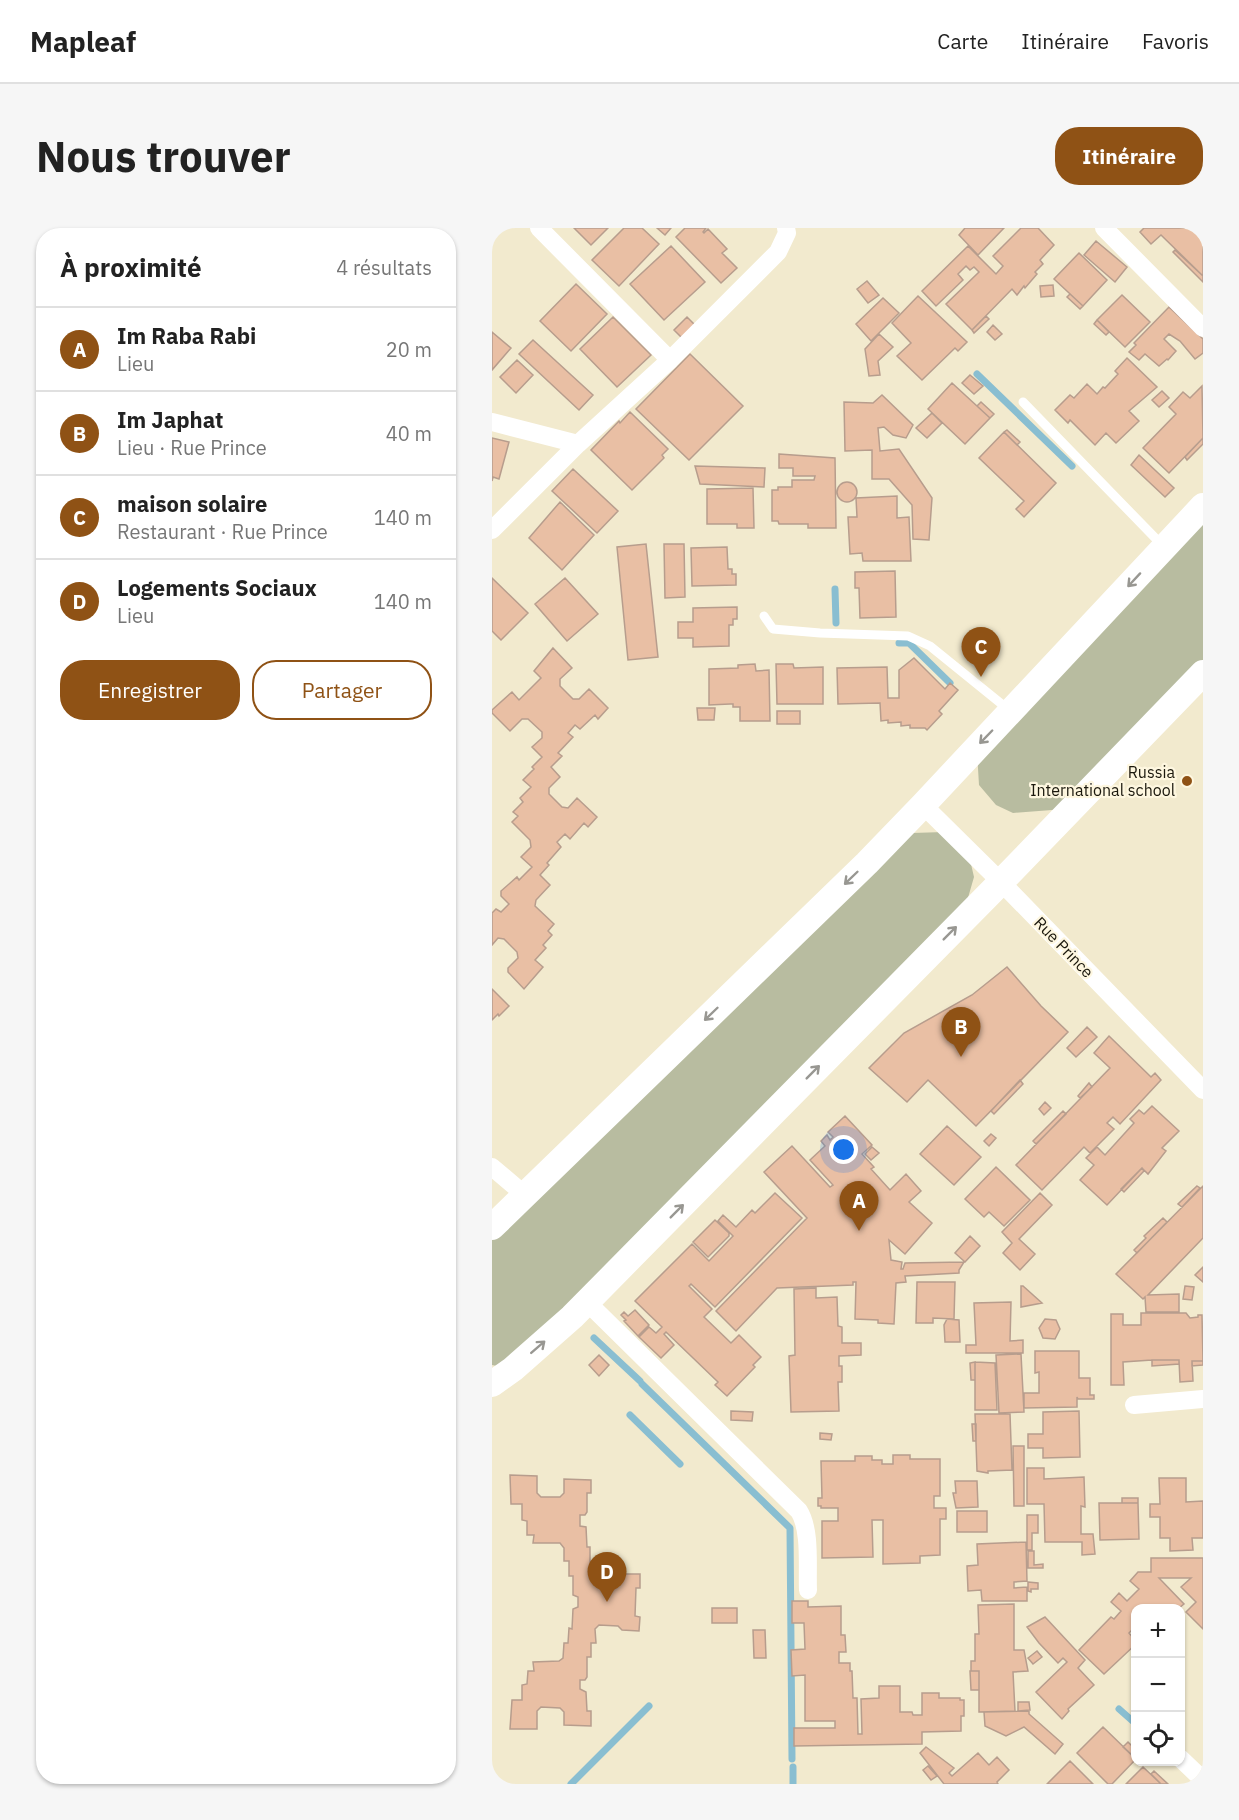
<!DOCTYPE html>
<html lang="fr">
<head>
<meta charset="utf-8">
<style>
	:root { --surface:#fff; --page:#f6f6f6; --text:#222; --muted:#767676; --line:#e0e0e0; --accent:#8f5215 }
	body { margin:0; font-family:"IBM Plex Sans",sans-serif; background:var(--page); color:var(--text) }
	.controls { position:absolute; right:18px; bottom:18px; display:grid; overflow:hidden; border-radius:12px; box-shadow:0 2px 4px #0004 }
	.controls button { width:54px; height:54px; display:grid; place-items:center; padding:0; border:0; border-bottom:2px solid var(--line); background:var(--surface); color:var(--text); font:30px sans-serif }
	.you { position:absolute; left:352px; top:922px; width:21px; height:21px; margin:-15px; border:4px solid #fff; border-radius:50%; background:#1a73e8; box-shadow:0 0 0 9px #1a73e833 }
	.badge { display:grid; place-items:center; width:39px; height:39px; border-radius:50%; background:var(--accent); color:#fff; font-size:20px; font-weight:700 }
	.pin { position:absolute; translate:-50% -50px; filter:drop-shadow(0 2px 3px #0008) }
	.pin::after { content:''; position:absolute; top:32px; width:21px; height:18px; background:inherit; clip-path:polygon(0 0,100% 0,50% 100%) }
	.list { margin:0; padding:0; list-style:none }
	h2 { display:flex; justify-content:space-between; align-items:center; height:78px; margin:0; padding:0 24px; font-size:26px }
	h2 small { font-size:20px; font-weight:400; color:var(--muted) }
	.list li { display:grid; grid-template-columns:39px 1fr auto; gap:18px; align-items:center; box-sizing:border-box; height:84px; padding:0 24px; border-top:2px solid var(--line) }
	.list b { display:block; font-size:22px; white-space:nowrap }
	.list p { margin:0; font-size:20px; white-space:nowrap; color:var(--muted) }
	.list em { font-size:20px; font-style:normal; color:var(--muted) }
	.actions { display:flex; gap:12px; padding:18px 24px }
	.actions a { flex:1; padding:14px 0; border:2px solid var(--accent); border-radius:24px; text-align:center; font-size:21px; color:var(--accent) }
	.actions .main { background:var(--accent); color:#fff }
	.icon { flex:none; width:33px; height:33px; fill:none; stroke:currentColor; stroke-width:2; stroke-linecap:round; stroke-linejoin:round }
	.map { position:relative; flex:none; width:711px; height:1556px; overflow:hidden; border-radius:24px }
	header { display:flex; align-items:center; gap:36px; box-sizing:border-box; height:84px; padding:0 30px; background:var(--surface); border-bottom:2px solid var(--line) }
	header strong { font-size:28px }
	nav { display:flex; gap:33px; margin-inline-start:auto; font-size:21px }
	.intro { display:flex; align-items:center; justify-content:space-between; box-sizing:border-box; height:144px; padding:0 36px }
	h1 { margin:0; font-size:42px }
	.button { padding:15px 27px; border-radius:24px; background:var(--accent); color:#fff; font-size:21px; font-weight:700 }
	main { display:flex; gap:36px; padding:0 36px }
	aside { flex:1; background:var(--surface); border-radius:24px; box-shadow:0 2px 4px #0004 }
	.map>svg:first-child { display:block }
	.green { fill:#b8bca0 }
	.lines { fill:none; stroke-linecap:round; stroke-linejoin:round }
	.stream { stroke:#89bed1; stroke-width:7 }
	.building { fill:#e9bfa4; stroke:#b79d8d; stroke-width:1.5 }
	.service { stroke:#fff; stroke-width:9 }
	.minor { stroke:#fff; stroke-width:18 }
	.secondary { stroke:#fff; stroke-width:26 }
	.oneway { stroke:#989792 }
	.poi-dot { fill:#8f5215; stroke:#fef7e0; stroke-width:2 }
	.labels { text-anchor:middle; stroke-width:4.5; stroke-linejoin:round; paint-order:stroke }
	.poi-label { font-size:16px; fill:#1b180d; stroke:#fef7e0; text-anchor:end }
	.street-label { font-size:16px; fill:#1b180d; stroke:#fef7e0 }
</style>
</head>
<body>
<header>
<strong>Mapleaf</strong>
<nav><a>Carte</a><a>Itinéraire</a><a>Favoris</a></nav>
</header>
<div class="intro"><h1>Nous trouver</h1><a class="button">Itinéraire</a></div>
<main>
<aside>
<h2>À proximité<small>4 résultats</small></h2>
<ul class="list">
<li><span class="badge">A</span><div><b>Im Raba Rabi</b><p>Lieu</p></div><em>20 m</em></li>
<li><span class="badge">B</span><div><b>Im Japhat</b><p>Lieu · Rue Prince</p></div><em>40 m</em></li>
<li><span class="badge">C</span><div><b>maison solaire</b><p>Restaurant · Rue Prince</p></div><em>140 m</em></li>
<li><span class="badge">D</span><div><b>Logements Sociaux</b><p>Lieu</p></div><em>140 m</em></li>
</ul>
<div class="actions"><a class="main">Enregistrer</a><a>Partager</a></div>
</aside>
<div class="map">
<svg width="711" height="1556" viewBox="0 0 711 1556">
	<rect width="100%" height="100%" fill="#f2eace"/>
	<path class="green" d="M711 283V444L573 581 521 585 504 577 487 557 485 524Z
		M452 604 479 636 482 649 469 694 21 1141 0 1137V1003L420 605Z"/>
	<g class="lines">
		<path class="stream" d="M485 146 580 238
			M343 361 344 395
			M407 415H417L458 455
			M102 1110 148 1153
			M150 1156 298 1300 300 1531
			M138 1187 188 1236
			M627 1481 644 1496
			M79 1556 157 1478
			M301 1556V1539"/>
	</g>
	<path class="building" d="M82 0H116L99 17Z
		M132 0H150L167 16 127 58 100 32Z
		M165 0H179L173 7Z
		M193 0H214L211 4 212 5 216 1 235 21 230 25 245 40 229 55 184 9Z
		M473 0H512L486 27 467 7Z
		M529 0H546L562 17 548 32 551 36 543 44 545 46 533 60 532 58 525 67 520 61 480 102 454 76 487 44 482 39 478 42 474 38 466 46 471 52 444 78 430 63 476 18 504 46 511 38 501 28Z
		M652 0H711V48L669 7 659 16 648 4Z
		M604 13 635 39 623 54 592 27Z
		M179 18 213 54 172 92 138 56Z
		M683 22 711 48V54L681 24Z
		M587 25 615 52 591 78 562 51Z
		M375 53 387 67 376 75 365 61Z
		M84 56 115 86 79 123 48 93Z
		M561 57 562 68 549 69 548 58Z
		M578 66 591 78 588 81 575 69Z
		M630 67 658 94 633 119 605 92Z
		M426 68 475 114 466 123 463 120 430 152 405 128 419 115 400 95Z
		M391 70 407 85 379 113 364 96Z
		M677 79 711 111V125L703 131 688 113 677 106 672 111 684 123 676 132 675 131 667 138 653 126 647 132 637 124 644 117 642 115Z
		M494 88 497 91 482 105 480 102Z
		M121 89 159 127 125 159 88 121Z
		M195 89 204 98 192 112 182 102Z
		M605 92 617 104 614 107 602 96Z
		M501 97 510 106 503 112 495 104Z
		M0 104 19 120 0 142Z
		M387 106 401 119 386 133 388 147 377 148 373 121Z
		M41 112 101 167 87 182 27 126Z
		M198 126 251 178 197 232 144 181Z
		M635 130 665 159 637 183 647 193 624 215 614 205 603 217 578 192 576 195 563 182 578 167 582 170 595 156 605 166 611 159 613 160 626 146 623 143Z
		M25 132 41 147 24 165 8 149Z
		M478 147 491 158 482 166 470 155Z
		M460 155 498 190 473 216 436 181Z
		M710 158 711 210 677 245 651 220 684 186 677 179 691 164 698 170Z
		M670 163 677 170 667 179 660 172Z
		M390 167 421 197 414 210 401 207 392 199 386 200 388 223 407 221 440 270 437 312 421 311 420 277 397 251H380V222L353 223 352 174 381 175Z
		M489 174 502 186 498 190 485 178Z
		M138 184 176 221 170 227 172 230 140 262 99 222 127 193 128 195Z
		M440 185 450 195 435 210 424 200Z
		M515 202 528 214 525 217 512 204Z
		M512 204 564 255 532 289 524 281 532 273 487 230Z
		M0 210 17 214 7 251 1 249 0 253Z
		M711 210V216L695 232 693 229Z
		M287 226 343 230 344 300H316V296H287L286 293H280V262H286V259H300V252H322L323 248H301V240H287Z
		M647 227 682 260 673 269 639 237Z
		M203 238 273 240 272 259 208 256Z
		M81 241 126 283 105 305 60 263Z
		M345 264a10 10 0 1 1 20 0a10 10 0 1 1-20 0Z
		M261 260 262 300H245V296H215V261Z
		M405 268V290L417 289 419 333H371L370 325 358 326 356 289H365L364 270Z
		M68 274 102 307 70 342 37 310Z
		M154 316 166 429 136 432 125 319Z
		M172 316H192L193 369 173 370Z
		M235 319 236 341H240V346H244V357L200 358 199 320Z
		M403 343 404 389 368 390 367 360H363V344Z
		M0 350 36 385 9 412 0 403Z
		M73 350 106 386 75 413 43 376Z
		M245 379V391H241V397H237V418L201 419V410H186V394H201V380Z
		M61 420 80 440 68 451V458L81 471H87L97 461 116 480 106 491 103 487 88 501 83 497 76 505 81 509 66 525 70 528 59 539 68 549 57 560V566L70 579 76 580 85 570 105 589 96 599 92 595 78 611 73 606 65 614 69 619 55 635 57 637 48 647 58 657 44 672 43 678 62 696 56 703 60 707 51 717 54 720 43 732 51 739 32 761 16 744V740L26 730 25 724 12 711 6 710 0 717V685L4 681 9 684 17 676 9 668V663L25 649 27 652 40 639 29 629 39 619 38 612 20 594 26 588 21 584 31 574 28 570 39 559 31 552 42 541 40 539 50 529 40 519 50 510V504L36 491H30L18 503 0 485V482L20 464 27 472 49 450 42 443Z
		M422 430 453 461 458 455 466 462 447 483 450 486 435 502 433 500H418V497L409 498V494L396 495V492L389 493 388 475 346 476 345 440 395 439 396 470H407V442Z
		M263 436 264 443 277 442 278 493H248V479H241V476H238L217 477V441L246 440V437Z
		M284 436H301L302 440 331 439V476H285Z
		M205 480H223L222 492H206Z
		M285 483H308V496H285Z
		M515 739 549 778 576 804 484 898 436 852 415 874 377 840 412 805 480 767Z
		M0 761 17 778 7 788 6 786 0 792Z
		M595 799 605 809 584 829 575 820Z
		M617 808 659 849 663 845 669 852 628 896 621 889 615 895 622 901 598 925 592 919 550 962 524 937 618 840 602 825Z
		M528 852 531 856 502 886 499 883Z
		M597 855 600 859 588 870 586 868Z
		M553 874 559 880 552 887 547 881Z
		M660 878 687 903 670 920 674 923 656 946 650 940 615 977 588 952 602 937 594 930 605 919 613 927 642 895 638 891 647 882 652 886Z
		M571 883 574 886 544 916 541 913Z
		M353 888 380 917 370 926 382 939 379 941 398 962 414 946 429 963 417 974 440 995 413 1026 397 1012 399 1032 410 1034 409 1041H411L413 1035 472 1034 467 1042V1045L413 1048 414 1054 404 1055 402 1096 386 1095V1092L363 1091 364 1054H361V1057L285 1060 244 1103 224 1083 315 990 272 944 300 918 338 959 341 957 318 932 333 918 329 913 335 907 338 912 341 909 336 904Z
		M455 898 489 929 462 957 428 926Z
		M499 906 504 910 497 918 492 913Z
		M380 919 387 925 379 932 373 926Z
		M504 939 538 972 512 998 497 984 492 989 473 971Z
		M650 940 652 943 632 964 629 961Z
		M705 958 708 960 690 979 686 976Z
		M711 958V1010L656 1067 687 1066V1084H654L653 1069 651 1071 624 1046Z
		M283 965 310 990 223 1079 199 1056 197 1058 220 1081 212 1089 239 1115 247 1107 269 1129 261 1137 263 1139 235 1168 223 1157 226 1154 174 1104 172 1106 182 1117 169 1130 147 1109 157 1099 164 1105 170 1099 143 1073 200 1016 217 1033 241 1008 226 993 231 987 244 999 260 982 263 985Z
		M548 965 560 977 527 1011 543 1026 528 1042 511 1025 520 1015 510 1004Z
		M671 990 675 994 645 1025 642 1022 654 1010 652 1008Z
		M223 992 237 1005V1008L216 1029 201 1014Z
		M478 1008 488 1018 473 1034 463 1025Z
		M711 1039V1054L703 1047Z
		M425 1054H463L462 1091 441 1090V1095H424Z
		M529 1058H531L550 1075 529 1079Z
		M693 1058 702 1059 700 1072 691 1071Z
		M324 1060V1070L345 1069 346 1098 350 1099V1115H369V1127L347 1128V1138H350V1154H346L347 1183 299 1184 297 1128 303 1127 302 1061Z
		M519 1074 518 1113 531 1112V1125H474V1117H484L482 1075Z
		M143 1082 157 1097 146 1108 132 1093 134 1092 129 1087 132 1084 136 1088Z
		M649 1085H694L698 1090 706 1089V1087H710L711 1133H700L701 1153 688 1154 687 1132H660L631 1134 632 1157H619V1086H631V1097H649Z
		M455 1091 467 1092 468 1114H453L452 1097Z
		M553 1091 564 1092 568 1101 563 1111 551 1110 547 1100Z
		M543 1123H587V1150H598V1167H602V1171H586L585 1169V1179L532 1180V1165H547V1144L543 1145Z
		M529 1126 532 1184 507 1185 504 1127Z
		M107 1127 117 1137 107 1148 97 1137Z
		M660 1132H687V1136L660 1138Z
		M700 1133H711V1137L700 1138Z
		M483 1134V1152H479L478 1135Z
		M483 1134 503 1135 505 1182H483Z
		M239 1183 261 1184 260 1193 239 1192Z
		M587 1183 588 1229 551 1230V1220H536V1206H551V1184Z
		M483 1186H518L520 1242 496 1243V1245L485 1243Z
		M480 1196H484V1213H481Z
		M328 1205 340 1206 339 1212 328 1211Z
		M521 1218H532V1278H522Z
		M401 1227H418V1231H448V1268H442V1280H454V1291H448V1327L428 1328V1335L391 1336V1292H380L381 1329 330 1330V1293H346V1280H329V1278H326V1270H330L329 1233H363V1228H380V1232H390V1236H401Z
		M535 1240H552V1251L592 1249 593 1279 589 1278V1306H601L603 1326 590 1327V1314H553L552 1276H535Z
		M18 1247 45 1248V1265L49 1269H68L72 1265V1251L99 1252V1265H95V1284L93 1287H88V1298L94 1299 95 1319H98V1334H103V1347L107 1351 126 1352 130 1346H148V1360H144L143 1388 148 1389 147 1403 130 1402 126 1398 107 1397 103 1401 104 1415H99V1429H95V1449L93 1452H88V1461L94 1464 95 1483H99V1498L72 1497V1484L68 1480 49 1479 45 1483V1501H18L20 1472H30V1457L35 1456 36 1443H42L41 1434 67 1433 71 1430 72 1415H76L77 1400 80 1401 81 1381 86 1379V1369L81 1367V1348H77V1333H72V1320L68 1315H41L42 1307H35V1293L30 1292V1276H19Z
		M667 1250H694V1274L711 1273V1310H700L701 1322 678 1323V1310H668V1289H658V1276H668Z
		M463 1253H485L486 1279 464 1280 461 1265H464Z
		M630 1270H646V1275H630Z
		M607 1275H646L647 1311 608 1312Z
		M465 1283H495V1304H465Z
		M535 1287H546V1305H540V1322H535Z
		M534 1314 535 1353 522 1354V1360L535 1359V1373H490L489 1362 476 1363 475 1338 486 1337 485 1316Z
		M536 1323H542V1337L551 1336V1340H536Z
		M659 1330H711V1401L694 1384 704 1374 689 1359 699 1350H667L692 1376 687 1380H644V1398L637 1405 644 1413V1416L612 1446 587 1422 619 1389 622 1391 629 1383 619 1374 627 1365 635 1373 647 1361 638 1353 646 1344H659Z
		M536 1354 546 1355V1361H539V1364L536 1363Z
		M300 1373H316V1379L349 1378V1407H353L354 1424H347V1435H358V1443H360L361 1470H365L366 1506H370L369 1471 387 1470V1458H408V1484H420L421 1487H430V1465H447V1470H468V1472H472V1488H469V1503L430 1504V1516L302 1518V1500H343V1493H313V1447L300 1448 299 1422 313 1421 312 1395H300Z
		M522 1376V1422H532L536 1443 521 1444 523 1483 487 1484V1443H479V1433H483V1406H487L486 1377Z
		M220 1380H245V1395H220Z
		M553 1389 593 1432 586 1440 602 1457 576 1481 577 1483 570 1491 544 1464 575 1434 571 1430 566 1435 547 1415 535 1399Z
		M261 1402H273L274 1430H262Z
		M545 1423 550 1429 541 1436 536 1430Z
		M478 1443H487V1462H479Z
		M526 1474H537L538 1482 526 1483Z
		M537 1483V1486L571 1516 563 1526 532 1499 514 1508 493 1498 492 1484Z
		M611 1499 644 1531 620 1556H616L585 1525Z
		M636 1514 644 1522V1531L631 1519Z
		M434 1519 462 1540 457 1545 460 1548 486 1525 497 1537 505 1529 517 1542 505 1554 506 1556H452L428 1525Z
		M578 1533 601 1556H555Z
		M436 1538 445 1548 439 1552 431 1542Z
		M651 1539 669 1556H634Z
		M662 1543 676 1556H669L659 1546Z"/>
	<g class="lines">
		<path class="service" d="M531 174 671 318
			M272 388 281 401 328 405 416 408 438 418 517 482"/>
		<path class="minor" d="M47 0 178 132
			M612 0 711 100
			M0 194 86 216
			M0 302 86 216 178 132 286 24 295 5 294 0
			M431 577 509 654 711 862
			M0 939 33 967
			M95 1074 307 1283C319 1302 315 1339 316 1362
			M642 1177 711 1171
			M688 1530 711 1552"/>
		<path class="secondary" d="M0 999 375 635 431 577 711 278
			M0 1156 21 1141 80 1089 509 654 711 445"/>
	</g>
	<defs><path id="oneway-shaft" d="M-6 0H5M1.5-3L5.5 0L1.5 3" fill="none" stroke-width="1.6" stroke-linecap="round" stroke-linejoin="round" transform="scale(1.5)"/></defs>
	<g class="oneway">
		<use href="#oneway-shaft" transform="translate(642 352) rotate(133)"/>
		<use href="#oneway-shaft" transform="translate(494 509) rotate(134)"/>
		<use href="#oneway-shaft" transform="translate(359 650) rotate(136)"/>
		<use href="#oneway-shaft" transform="translate(458 705) rotate(-45)"/>
		<use href="#oneway-shaft" transform="translate(219 786) rotate(136)"/>
		<use href="#oneway-shaft" transform="translate(321 844) rotate(-45)"/>
		<use href="#oneway-shaft" transform="translate(185 983) rotate(-45)"/>
		<use href="#oneway-shaft" transform="translate(46 1119) rotate(-41)"/>
	</g>
	<circle class="poi-dot" cx="695" cy="553" r="6"/>
	<g class="labels">
		<g class="poi-label">
			<text x="683" y="550">Russia<tspan x="683" dy="18">International school</tspan></text>
		</g>
		<g class="street-label">
			<text transform="translate(572 719) rotate(46)" y="6">Rue Prince</text>
		</g>
	</g>
</svg>
<div class="controls">
<button>+</button>
<button>−</button>
<button><svg class="icon" aria-label="locate" viewBox="0 0 24 24"><circle cx="12" cy="12" r="6"/><path d="M12 2v4M12 18v4M2 12h4M18 12h4"/></svg></button>
</div>
<div class="you"></div>
<div class="pin badge" style="left:367px;top:1003px">A</div>
<div class="pin badge" style="left:469px;top:829px">B</div>
<div class="pin badge" style="left:489px;top:449px">C</div>
<div class="pin badge" style="left:115px;top:1374px">D</div>
</div>
</main>
</body>
</html>
